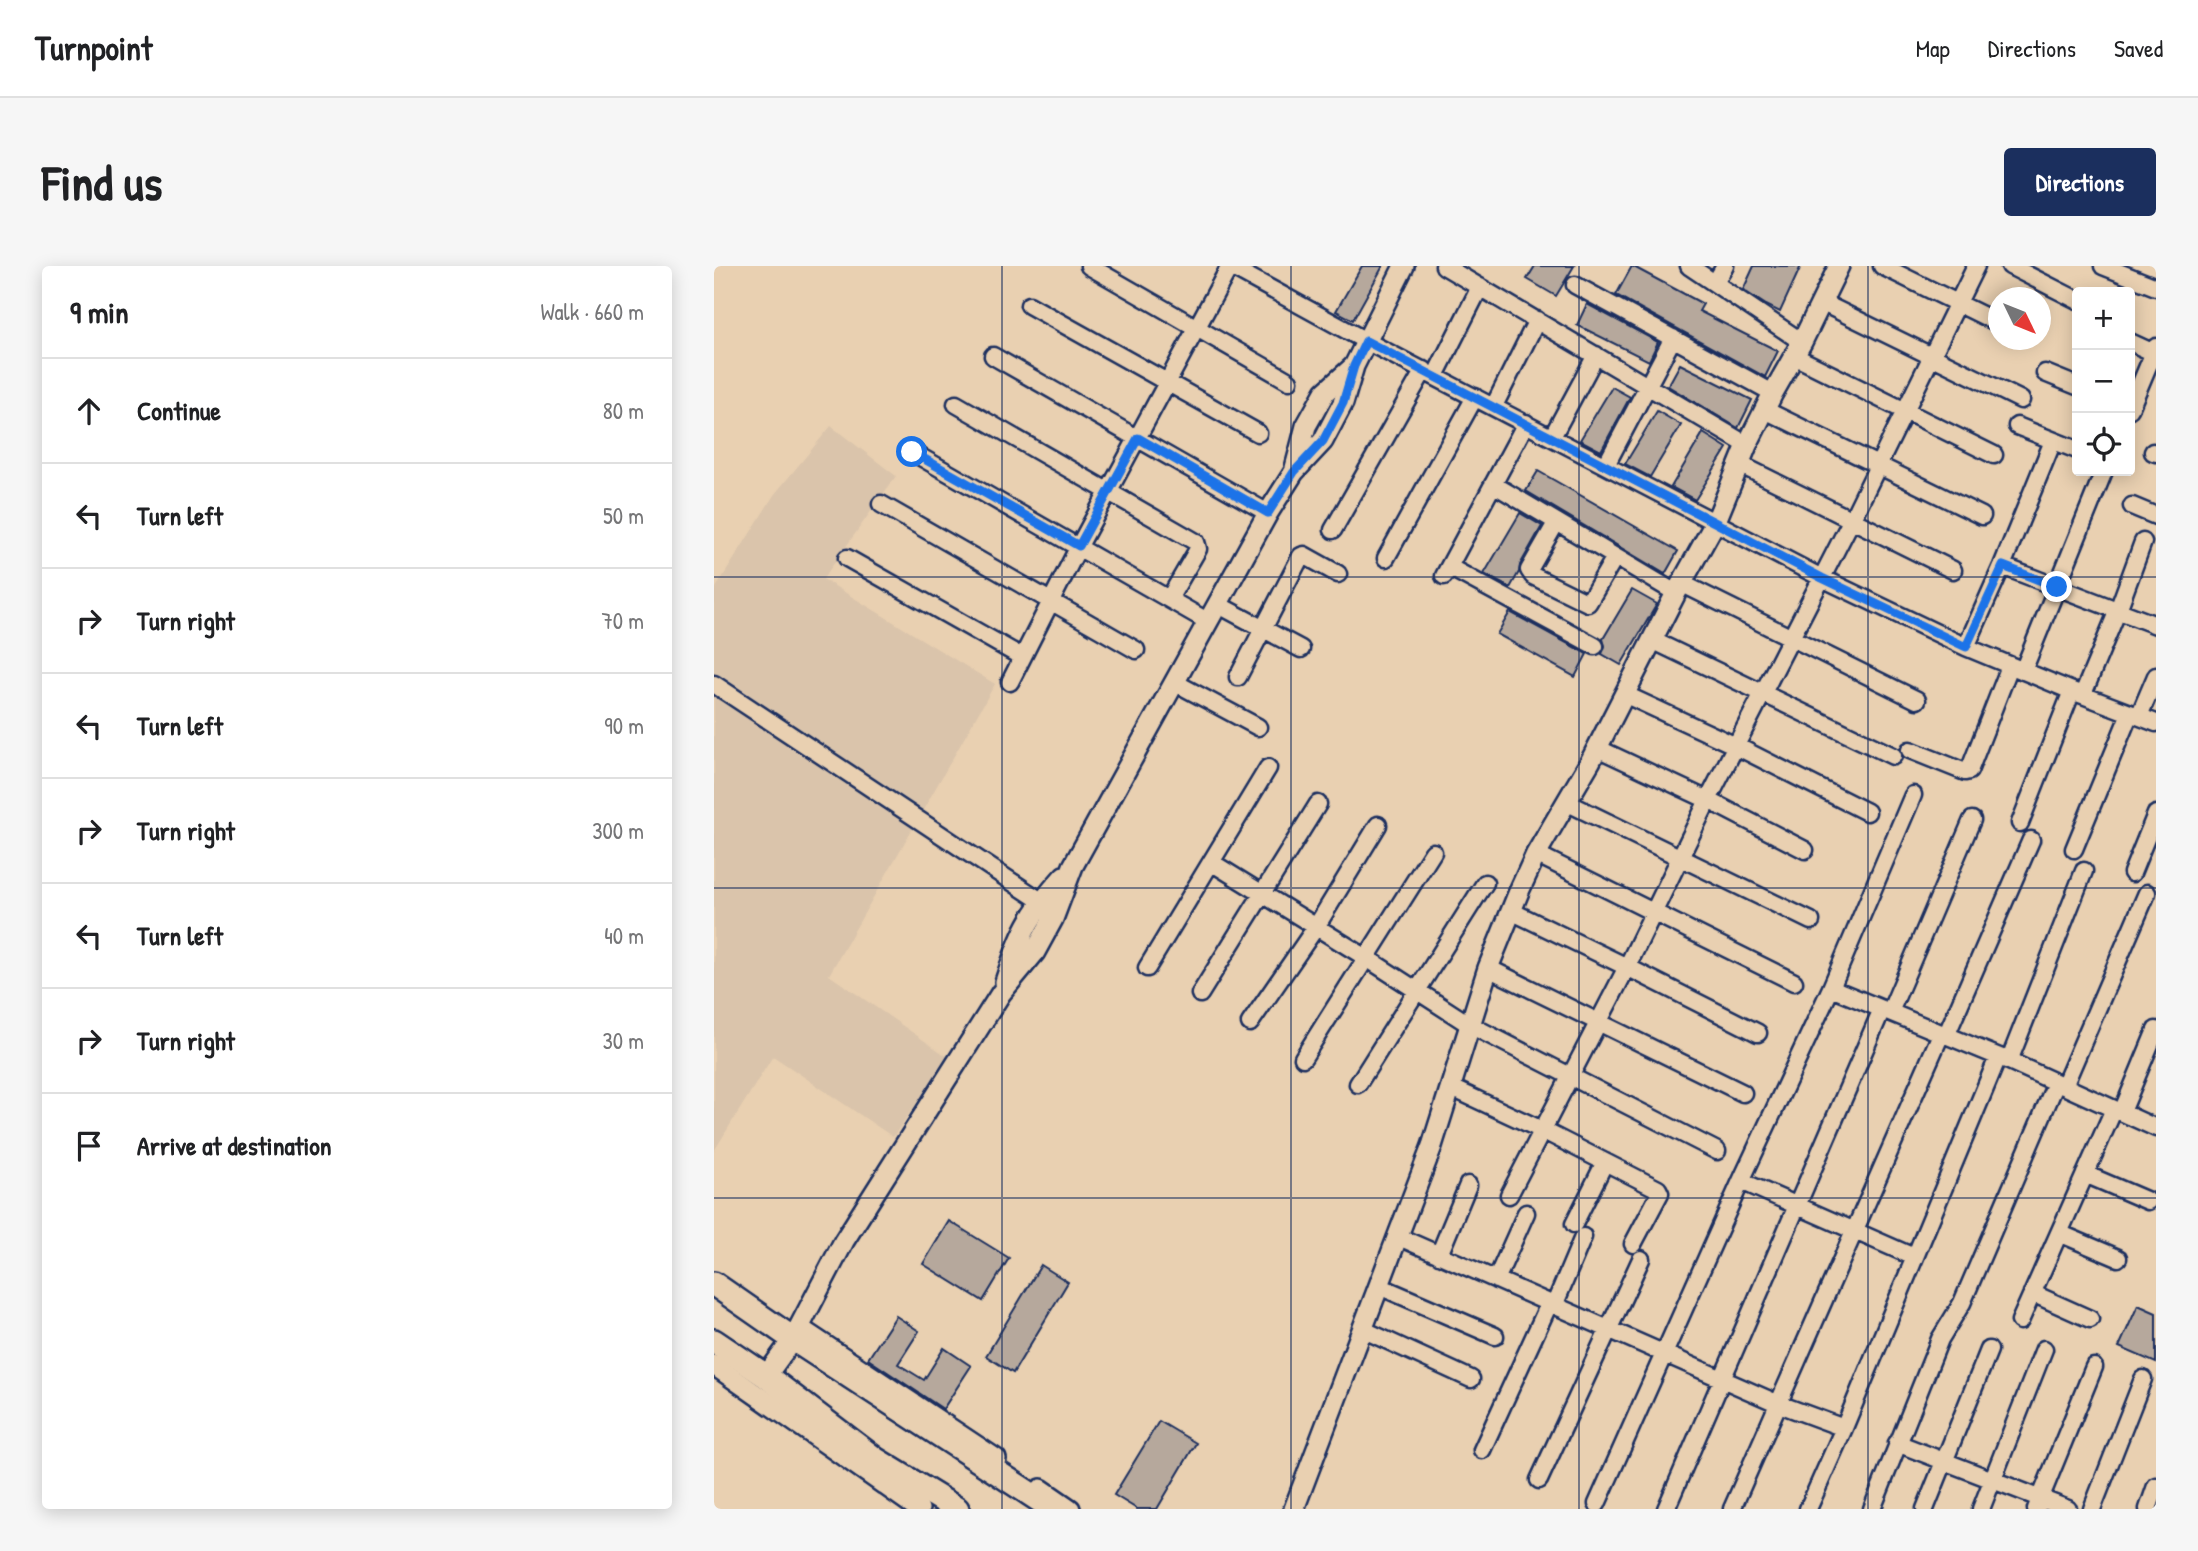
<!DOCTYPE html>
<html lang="en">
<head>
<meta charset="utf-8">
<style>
	:root { --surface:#fff; --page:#f6f6f6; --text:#202124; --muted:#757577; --line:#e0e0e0; --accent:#1b2f5e }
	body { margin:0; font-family:"Patrick Hand",sans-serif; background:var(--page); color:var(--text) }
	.controls { position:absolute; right:21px; top:21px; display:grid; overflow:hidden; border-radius:7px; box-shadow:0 4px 18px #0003 }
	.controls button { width:63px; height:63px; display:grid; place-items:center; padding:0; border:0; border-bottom:2px solid var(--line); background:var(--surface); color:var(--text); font:35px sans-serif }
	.compass { position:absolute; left:1274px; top:21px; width:63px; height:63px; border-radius:50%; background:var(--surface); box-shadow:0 4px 18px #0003; rotate:133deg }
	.stop { position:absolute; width:21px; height:21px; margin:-16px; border:5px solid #1a73e8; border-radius:50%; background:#fff }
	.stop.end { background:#1a73e8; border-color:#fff; box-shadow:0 2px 7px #0008 }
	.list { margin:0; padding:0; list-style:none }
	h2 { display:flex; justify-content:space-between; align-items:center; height:91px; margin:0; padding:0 28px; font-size:30px }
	h2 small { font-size:23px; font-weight:400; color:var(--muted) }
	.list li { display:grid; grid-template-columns:46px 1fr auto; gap:21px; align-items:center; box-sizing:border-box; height:105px; padding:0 28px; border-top:2px solid var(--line) }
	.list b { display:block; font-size:26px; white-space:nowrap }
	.list em { font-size:23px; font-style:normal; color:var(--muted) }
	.icon { flex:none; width:38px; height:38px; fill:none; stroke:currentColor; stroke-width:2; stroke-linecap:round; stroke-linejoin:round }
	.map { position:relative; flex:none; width:1442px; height:1243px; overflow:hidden; border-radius:7px }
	header { display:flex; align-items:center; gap:42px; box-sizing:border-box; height:98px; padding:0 35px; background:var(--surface); border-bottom:2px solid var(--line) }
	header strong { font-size:33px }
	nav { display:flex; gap:38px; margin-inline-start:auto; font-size:24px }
	.intro { display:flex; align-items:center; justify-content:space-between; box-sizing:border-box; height:168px; padding:0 42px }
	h1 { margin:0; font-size:49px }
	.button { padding:18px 32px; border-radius:7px; background:var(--accent); color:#fff; font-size:24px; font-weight:700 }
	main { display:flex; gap:42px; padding:0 42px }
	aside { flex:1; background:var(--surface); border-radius:7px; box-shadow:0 4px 18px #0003 }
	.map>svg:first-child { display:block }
	.built { fill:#dac4ab }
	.building { fill:#b6a89c; stroke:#1b2f5e; stroke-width:2 }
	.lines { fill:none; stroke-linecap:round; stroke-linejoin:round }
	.minor-casing { stroke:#1b2f5e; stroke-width:21 }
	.tertiary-casing { stroke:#1b2f5e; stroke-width:24 }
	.secondary-casing { stroke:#1b2f5e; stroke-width:28 }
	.minor { stroke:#e9d0b1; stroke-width:16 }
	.tertiary { stroke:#e9d0b1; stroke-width:19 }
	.secondary { stroke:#e9d0b1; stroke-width:23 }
	.route { stroke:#1a73e8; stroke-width:9 }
	.grid { fill:none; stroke:#1b2f5e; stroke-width:2; stroke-opacity:0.55 }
</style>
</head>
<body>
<header>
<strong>Turnpoint</strong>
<nav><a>Map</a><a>Directions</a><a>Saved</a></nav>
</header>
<div class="intro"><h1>Find us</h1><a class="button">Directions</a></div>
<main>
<aside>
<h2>9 min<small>Walk · 660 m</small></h2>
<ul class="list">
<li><svg class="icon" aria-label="ahead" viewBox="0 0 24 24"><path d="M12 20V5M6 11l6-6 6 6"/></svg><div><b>Continue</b></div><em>80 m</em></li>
<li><svg class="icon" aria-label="left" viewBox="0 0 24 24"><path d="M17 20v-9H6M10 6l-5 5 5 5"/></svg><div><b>Turn left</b></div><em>50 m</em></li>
<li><svg class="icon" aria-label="right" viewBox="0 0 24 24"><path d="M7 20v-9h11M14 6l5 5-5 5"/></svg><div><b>Turn right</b></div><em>70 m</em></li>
<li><svg class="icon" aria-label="left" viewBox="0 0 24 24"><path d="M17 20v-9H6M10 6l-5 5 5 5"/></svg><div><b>Turn left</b></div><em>90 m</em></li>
<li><svg class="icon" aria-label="right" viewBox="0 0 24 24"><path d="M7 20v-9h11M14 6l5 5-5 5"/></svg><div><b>Turn right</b></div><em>300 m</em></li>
<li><svg class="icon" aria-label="left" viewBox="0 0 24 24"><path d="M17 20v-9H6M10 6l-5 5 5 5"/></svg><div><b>Turn left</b></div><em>40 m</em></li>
<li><svg class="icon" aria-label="right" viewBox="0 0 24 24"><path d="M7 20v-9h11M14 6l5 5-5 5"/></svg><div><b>Turn right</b></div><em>30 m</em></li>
<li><svg class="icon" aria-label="arrive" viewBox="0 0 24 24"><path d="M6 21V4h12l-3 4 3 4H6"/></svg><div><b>Arrive at destination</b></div></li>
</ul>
</aside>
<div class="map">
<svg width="1442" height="1243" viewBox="0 0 1442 1243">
	<rect width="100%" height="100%" fill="#e9d0b1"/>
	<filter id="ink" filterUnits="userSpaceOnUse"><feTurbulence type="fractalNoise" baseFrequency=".0143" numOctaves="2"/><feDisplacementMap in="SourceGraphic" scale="14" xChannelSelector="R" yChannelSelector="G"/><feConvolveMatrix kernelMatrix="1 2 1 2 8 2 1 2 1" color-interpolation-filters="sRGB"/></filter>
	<g filter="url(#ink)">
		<path class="built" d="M117 160 182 210 109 313 281 418 115 709 234 791 179 871 59 790 0 885V325L60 229Z"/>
		<path class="building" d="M648 0H669L639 54 622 45Z
			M821 0H860L842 30 813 13Z
			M918 0 989 38 985 45 1064 85 1051 111 902 29Z
			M1040 0H1087L1066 46 1052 39 1029 24Z
			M873 38 944 76 935 95 863 59Z
			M966 98 1038 134 1024 162 954 120Z
			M898 121 916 131 887 185 866 174Z
			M943 145 967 159 936 211 911 198Z
			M989 167 1013 182 981 234 957 221Z
			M824 205 964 285 951 308 812 225Z
			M806 247 828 260 806 299 805 306 796 322 770 308Z
			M918 324 943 338 907 399 888 388 891 380 889 373Z
			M796 346 873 388 861 411 783 368Z
			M235 955 295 992 269 1035 209 998Z
			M327 999 354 1016 299 1107 272 1090Z
			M1424 1039 1442 1047V1097L1405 1081Z
			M182 1050 205 1065 184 1098 210 1114 230 1082 257 1100 229 1143 154 1093Z
			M445 1155 482 1177 443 1243H423L400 1229Z"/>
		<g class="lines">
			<defs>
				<path id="minor" d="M375 0 575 115
					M515 0 652 75 1108 312 1252 381 1358 425 1442 457
					M730 0 1033 179
					M975 0 1088 76
					M1168 0 1284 57
					M1296 0 1363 34
					M1389 0 1442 21
					M1001 17 1011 0
					M861 19 1059 127
					M1107 36 1307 134
					M315 39 544 167
					M1416 76 1440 87
					M279 90 554 247
					M1080 90 1280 189
					M1331 107 1363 120
					M721 110 766 21
					M242 138 482 276 484 283 455 333
					M780 140 823 54
					M1416 143 1442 81
					M1051 144 1268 250
					M1303 160 1363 184
					M838 171 882 89
					M198 186 493 355
					M1439 186 1442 187
					M1025 198 1239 304
					M892 199 959 72
					M779 218 962 327
					M167 238 422 384
					M1418 240 1442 250
					M842 257 815 304 819 310 874 337 901 291
					M619 264 710 104
					M133 292 308 391
					M672 292 761 131
					M1288 300 1442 359
					M735 301 881 380
					M730 310 812 157
					M967 317 1203 434
					M503 338 587 383
					M938 374 1179 490
					M1252 381 1288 300 1339 175
					M1309 405 1390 205
					M524 411 587 290 590 289 624 308
					M296 416 365 280 516 0
					M460 416 544 461
					M0 418 327 635
					M910 428 1022 480 1153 546
					M1369 428 1404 344 1429 276
					M1425 450 1442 410
					M883 482 994 534 1091 584
					M1196 484 1251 506 1255 505 1296 400
					M852 536 1097 655
					M1306 557 1358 425
					M1360 583 1416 447
					M822 588 1080 716
					M497 596 651 691 756 759 1003 885
					M1418 607 1442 548
					M797 645 913 701 1044 767
					M433 702 554 502
					M774 702 1029 827
					M1117 722 1295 795 1442 862
					M486 728 604 538
					M1176 746 1258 554
					M536 757 602 661 664 559
					M1232 770 1317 574
					M589 792 719 586
					M1295 795 1370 605
					M644 818 771 617
					M1350 820 1433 627
					M736 821 828 864 944 923 946 927 919 978
					M1408 846 1442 764
					M1371 908 1434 935
					M1027 915 1200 991
					M795 929 913 701 994 534 1137 255 1262 0
					M860 958 891 896
					M1345 967 1404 992
					M685 971 1065 1138 1130 1162
					M725 989 754 919
					M782 1014 812 947
					M665 1020 781 1070
					M1318 1027 1376 1053
					M840 1040 869 971
					M1306 1055 1400 843
					M648 1063 757 1113
					M1183 1177 1354 1243
					M768 1184 835 1038
					M825 1214 927 993
					M883 1238 1027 915 1117 722 1199 529
					M952 1243 1168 743
					M1018 1243 1227 768
					M1094 1243 1130 1162 1284 791
					M1158 1243 1226 1073 1248 1037 1342 817
					M1211 1243 1275 1084
					M1267 1243 1330 1083
					M1322 1243 1380 1101
					M1378 1243 1429 1113
					M1434 1243 1442 1220"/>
				<path id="tertiary" d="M581 202 592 160 611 126 640 100
					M291 716C306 669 316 647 350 610
					M85 1062 282 1193
					M0 1099 205 1243
					M52 1110 79 1073 130 975 287 727 321 686 339 653 359 600 554 247 580 206 609 175 629 137 640 100 690 0
					M327 1223 356 1243
					M580 1243 718 880 774 702 806 623 822 588 876 496 962 327 1002 255 1033 179 1059 127 1088 76 1125 0"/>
				<path id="secondary" d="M0 1018 79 1073 339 1243
					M0 1075 52 1110 161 1193 243 1243"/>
			</defs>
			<use href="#minor" class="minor-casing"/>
			<use href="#tertiary" class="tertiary-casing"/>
			<use href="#secondary" class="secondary-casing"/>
			<use href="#minor" class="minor"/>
			<use href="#tertiary" class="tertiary"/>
			<use href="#secondary" class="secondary"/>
		</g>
	</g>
	<g class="lines" filter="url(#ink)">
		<path class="route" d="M198 186 365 280 424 172 554 247 580 206 609 175 629 137 640 100 652 75 1108 312 1252 381 1289 300 1343 321"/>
	</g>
	<path class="grid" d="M288 0V1243M577 0V1243M865 0V1243M1154 0V1243M0 311H1442M0 622H1442M0 932H1442"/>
</svg>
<div class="controls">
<button>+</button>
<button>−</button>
<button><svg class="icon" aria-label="locate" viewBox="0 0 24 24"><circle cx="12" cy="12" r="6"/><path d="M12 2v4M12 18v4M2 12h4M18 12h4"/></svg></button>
</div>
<svg class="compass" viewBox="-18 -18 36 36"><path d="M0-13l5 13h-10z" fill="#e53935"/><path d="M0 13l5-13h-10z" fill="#757577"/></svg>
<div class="stop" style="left:198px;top:186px"></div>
<div class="stop end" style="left:1343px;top:321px"></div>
</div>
</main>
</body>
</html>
